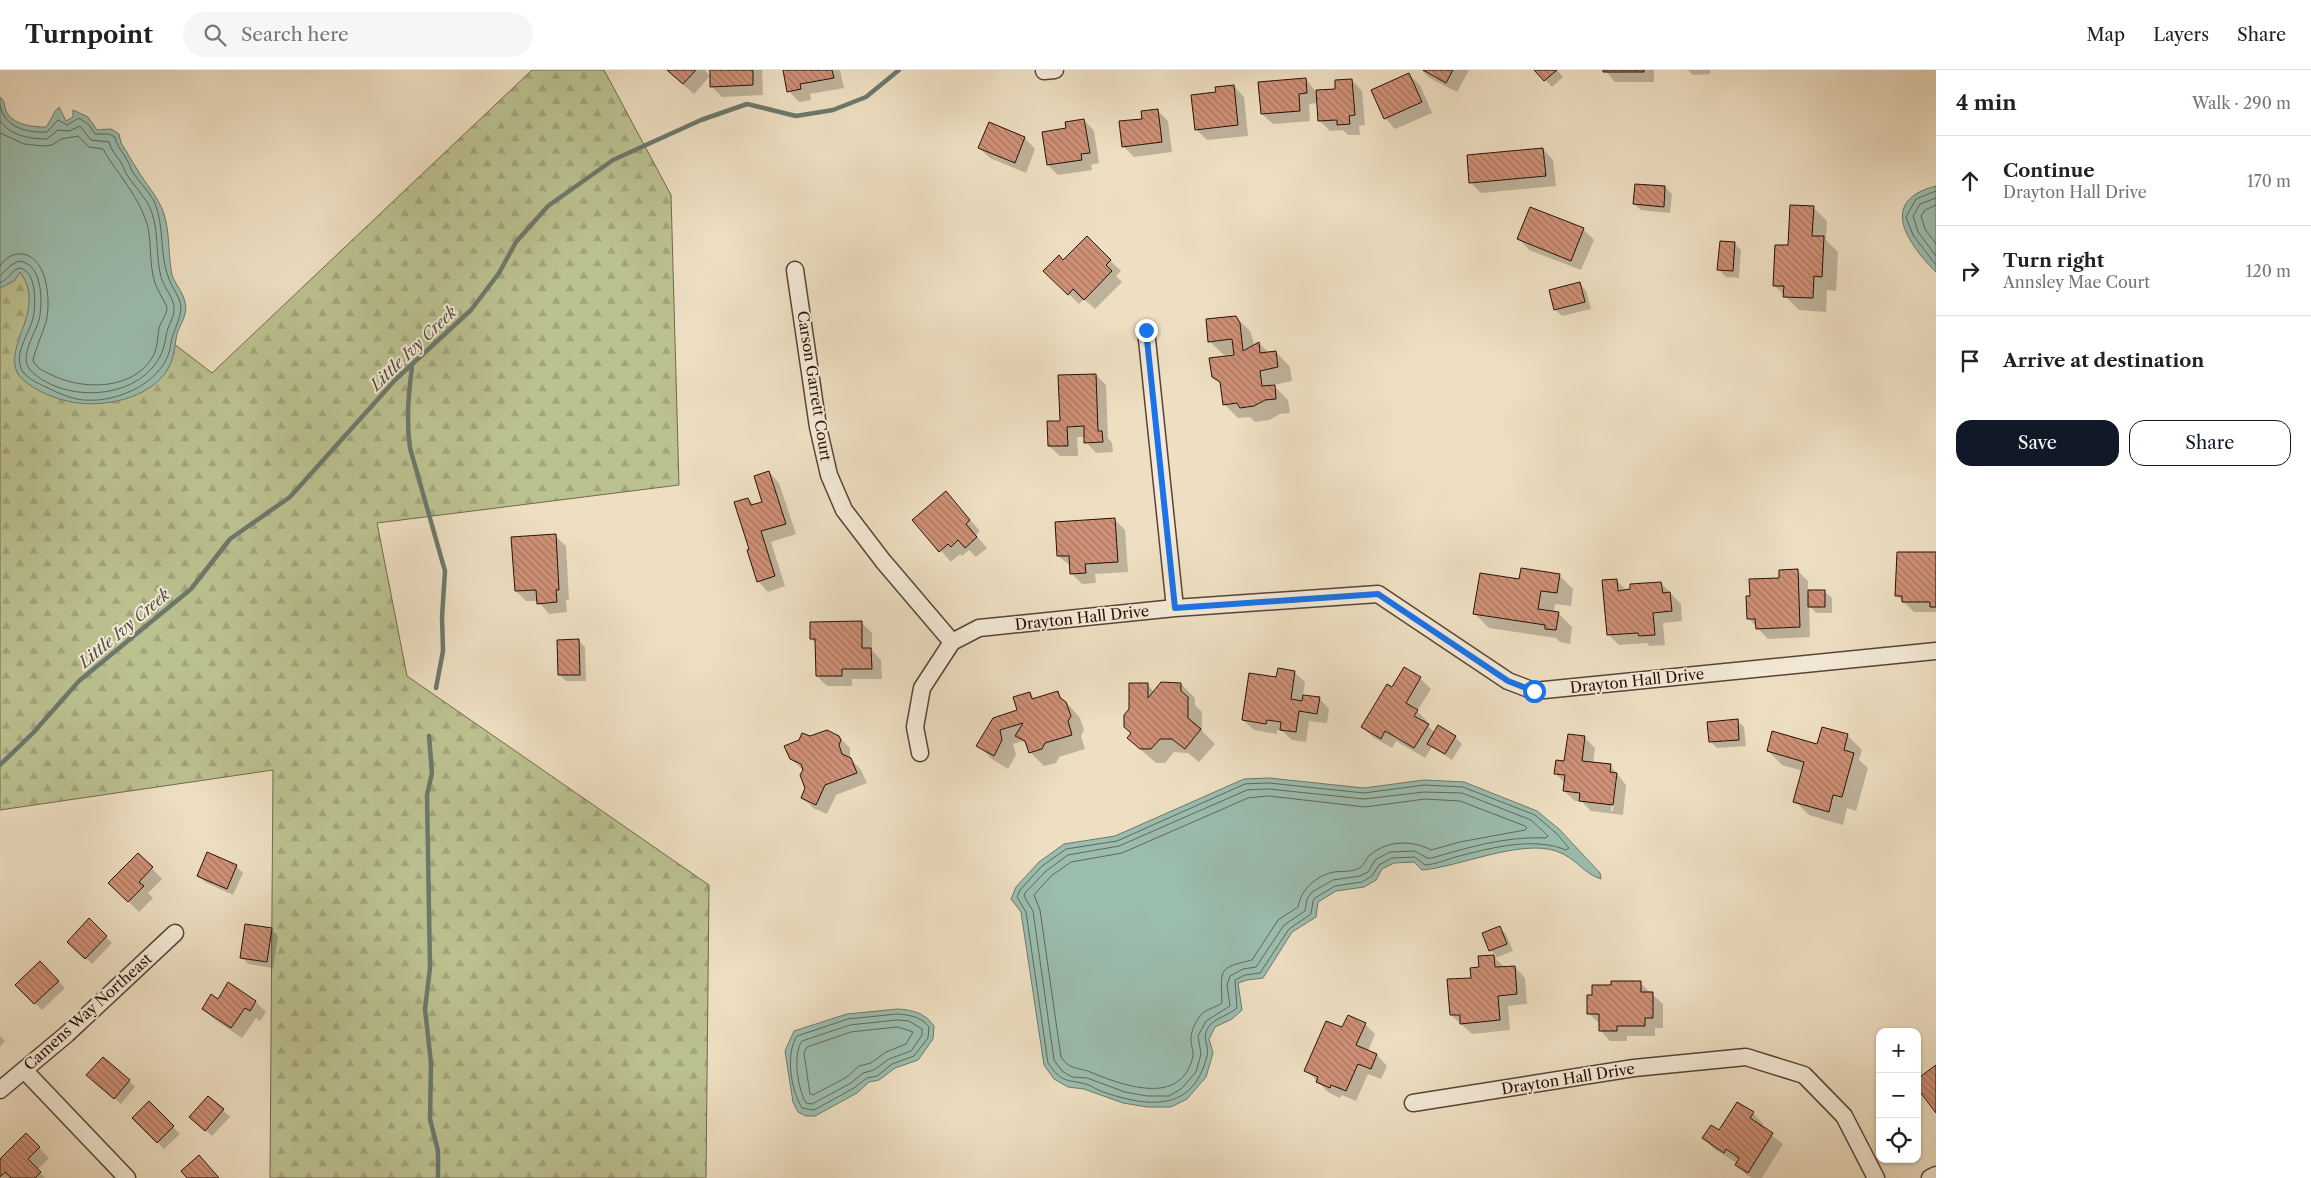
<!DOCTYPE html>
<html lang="en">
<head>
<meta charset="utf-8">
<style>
	:root { --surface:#fff; --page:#f6f6f6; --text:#222; --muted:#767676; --line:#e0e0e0; --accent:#111827 }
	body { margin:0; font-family:"Libre Caslon Text",serif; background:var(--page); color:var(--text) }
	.controls { position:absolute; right:15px; bottom:15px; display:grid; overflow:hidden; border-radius:10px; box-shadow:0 1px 4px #0004 }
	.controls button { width:45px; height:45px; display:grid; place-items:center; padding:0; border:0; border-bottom:1px solid var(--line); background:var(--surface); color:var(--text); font:25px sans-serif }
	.stop { position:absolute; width:15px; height:15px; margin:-11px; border:4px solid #1a73e8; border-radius:50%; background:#fff }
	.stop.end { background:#1a73e8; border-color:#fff; box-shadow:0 1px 5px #0008 }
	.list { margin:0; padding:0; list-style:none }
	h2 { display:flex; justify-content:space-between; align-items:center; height:65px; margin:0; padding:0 20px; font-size:21px }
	h2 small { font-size:16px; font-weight:400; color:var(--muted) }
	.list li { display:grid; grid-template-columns:32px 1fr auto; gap:15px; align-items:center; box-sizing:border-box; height:90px; padding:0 20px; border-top:1px solid var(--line) }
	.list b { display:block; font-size:19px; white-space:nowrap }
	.list p { margin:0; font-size:16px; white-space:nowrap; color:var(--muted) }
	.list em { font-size:16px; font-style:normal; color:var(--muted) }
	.actions { display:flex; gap:10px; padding:15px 20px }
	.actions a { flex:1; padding:11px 0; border:1px solid var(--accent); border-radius:15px; text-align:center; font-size:18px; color:var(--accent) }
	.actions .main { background:var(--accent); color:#fff }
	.icon { flex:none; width:28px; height:28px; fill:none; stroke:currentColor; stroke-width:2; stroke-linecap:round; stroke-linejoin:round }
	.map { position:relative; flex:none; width:1936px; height:1108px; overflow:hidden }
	header { display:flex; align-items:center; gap:30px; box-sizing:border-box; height:70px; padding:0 25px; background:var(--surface); border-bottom:1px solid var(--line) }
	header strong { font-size:24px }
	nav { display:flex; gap:28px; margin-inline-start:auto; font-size:18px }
	.search { width:350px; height:45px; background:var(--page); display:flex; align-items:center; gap:12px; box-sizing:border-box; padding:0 18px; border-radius:28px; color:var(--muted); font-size:19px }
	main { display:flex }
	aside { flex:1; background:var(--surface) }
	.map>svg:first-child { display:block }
	.forest { fill:url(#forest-firs); stroke:#71694c }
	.water { fill:#9bbdae; stroke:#6c786c }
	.shadow { fill:#0003; fill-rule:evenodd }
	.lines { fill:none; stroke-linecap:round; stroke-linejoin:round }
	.shore { stroke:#60675b; stroke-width:1 }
	.stream { stroke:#6c786c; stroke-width:4.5 }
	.building { fill:url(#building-back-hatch); stroke:#261108 }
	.minor-casing { stroke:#584436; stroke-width:19 }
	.minor { stroke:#f4ead7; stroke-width:16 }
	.route { stroke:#1a73e8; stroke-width:6 }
	.labels { text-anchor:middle; stroke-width:4; stroke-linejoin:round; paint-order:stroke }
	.street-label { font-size:15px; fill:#261108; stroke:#f4ead7 }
	.water-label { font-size:16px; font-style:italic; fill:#4f4d42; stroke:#f4ead7 }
</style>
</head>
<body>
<header>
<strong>Turnpoint</strong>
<div class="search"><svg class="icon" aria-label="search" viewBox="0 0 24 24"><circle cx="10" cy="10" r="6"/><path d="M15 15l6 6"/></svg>Search here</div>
<nav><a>Map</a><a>Layers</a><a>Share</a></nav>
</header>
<main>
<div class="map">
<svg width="1936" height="1108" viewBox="0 0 1936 1108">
	<defs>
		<pattern id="forest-firs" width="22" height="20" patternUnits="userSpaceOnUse" patternTransform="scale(1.25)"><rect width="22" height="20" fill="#bcc190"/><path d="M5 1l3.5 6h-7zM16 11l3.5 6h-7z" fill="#a1a57b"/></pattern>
		<pattern id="building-back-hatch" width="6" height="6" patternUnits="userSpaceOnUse" patternTransform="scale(1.25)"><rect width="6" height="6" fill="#cf9177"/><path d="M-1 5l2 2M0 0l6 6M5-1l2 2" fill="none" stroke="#a87560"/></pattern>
	</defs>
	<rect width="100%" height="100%" fill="#eedfc2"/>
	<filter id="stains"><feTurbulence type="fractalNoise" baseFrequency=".004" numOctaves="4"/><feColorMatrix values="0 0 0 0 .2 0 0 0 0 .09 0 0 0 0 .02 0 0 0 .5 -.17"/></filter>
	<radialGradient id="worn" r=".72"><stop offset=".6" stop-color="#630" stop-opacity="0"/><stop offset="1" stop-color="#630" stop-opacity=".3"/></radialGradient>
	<path class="forest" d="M532 0H604L671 125 679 415 377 453 407 606 709 815 706 1108H270L273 700 0 740V140L212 303Z"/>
	<path class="water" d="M0 27C5 31 4 35 6 41 13 55 32 57 46 57 51 51 53 42 59 37L66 51 73 47V40L88 47 97 60 111 59 119 64 121 73C127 82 131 90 137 99 146 115 158 126 164 144 170 163 168 185 172 205 175 214 183 222 185 232 188 243 182 251 178 261 174 273 176 283 169 297 151 330 100 339 67 331 52 328 27 317 18 304 2 276 48 239 20 202L14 211 0 218Z
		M1936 116V202C1908 174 1877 131 1936 116Z
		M1269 708 1364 718 1424 710 1464 712 1537 741 1559 759 1600 803 1601 809C1582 803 1577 788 1556 781 1520 769 1459 797 1422 800L1414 792 1394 793 1382 799 1376 810 1364 817 1336 821 1318 832 1316 847 1292 862 1263 908 1247 910 1238 913 1242 940 1232 949 1215 957 1209 969 1213 983 1206 1007 1187 1029 1171 1037H1147L1123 1033 1084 1019 1068 1017 1054 1009 1044 995 1021 842 1011 829 1016 817 1039 792 1064 774 1115 766 1244 709Z
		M898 939C913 940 925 943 934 956L933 969 918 990 895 998 879 1010 869 1012 857 1023 815 1046H806L798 1042 793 1032 785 981 794 961 847 944Z"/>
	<path class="shadow" d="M666 0H706L705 1 710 6 694 24Z
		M711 0H762L763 25 722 27 711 16Z
		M784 0H840L844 18 810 24 811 30 799 32 789 21Z
		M1422 0H1469L1457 22 1428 7Z
		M1536 0H1557L1563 7 1552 17Z
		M1605 0H1654V12H1615Z
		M1688 0H1710V4L1693 5Z
		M1409 5 1420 15 1432 43 1395 59 1385 48Z
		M1306 9 1316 22 1337 20 1352 10 1362 21 1365 55 1359 56 1360 65H1348L1343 60 1330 61 1319 50 1318 33 1309 34 1310 51 1273 54 1262 44Z
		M1234 16 1244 27 1248 66 1207 70 1196 59 1217 23Z
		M1157 40 1168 51 1172 82 1134 87 1123 76 1143 50Z
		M1084 50 1094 61 1099 93 1091 95 1092 100 1058 105 1048 95 1068 59Z
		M989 54 1025 68 1035 79 1026 103 990 88 979 78Z
		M1543 79 1553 90 1556 116 1481 123 1470 112Z
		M1665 117 1672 124 1670 143 1641 140 1634 134Z
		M1813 137 1827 151 1826 170 1838 182 1836 221 1827 220 1826 242 1799 240 1774 215 1790 177Z
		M1583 159 1594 170 1581 200 1529 180 1519 169Z
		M1087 168 1121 201 1116 206 1122 212 1095 239 1084 229 1079 234 1045 201 1064 192Z
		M1734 173 1741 180 1739 208 1726 207 1719 200Z
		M1580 214 1586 221 1591 239 1562 246 1555 239Z
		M1236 247 1250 261 1255 276 1259 273 1269 283 1276 282 1290 297 1292 311 1273 315 1288 330 1290 343 1280 344 1269 350 1255 352 1250 347 1238 348 1224 334 1221 314 1213 306 1235 287V284L1224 285 1209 271Z
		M1096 305 1106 315 1108 368 1112 373 1113 382 1096 383 1086 372V367H1077L1078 386H1060L1049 376Z
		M769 402 779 413 796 464 771 472 785 516 768 522 758 511 751 480 748 429 754 435 764 433Z
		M956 434 980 461 976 465 987 478 976 487 969 480 962 486 960 484 951 492 914 450Z
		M1114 449 1125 460 1128 502 1095 504 1096 513 1082 514 1071 503V496L1058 486Z
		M555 466 566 476 569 530H566L567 542 549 544 538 531H526L516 521Z
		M1936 483V542H1914L1896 525Z
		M1797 500 1808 511V521L1825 522 1832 528V543H1816L1809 535 1810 567 1768 569 1748 548 1751 528Z
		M1559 505 1573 519 1571 536 1555 534 1554 542 1558 543 1572 557 1570 574 1560 572 1556 568 1489 558 1475 544 1520 510Z
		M1616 510 1627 521 1661 513 1681 534 1682 551 1663 553 1665 575 1650 576 1647 573 1619 575 1609 565Z
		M861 552 872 563V580L881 590 882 609H852V616H827L817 606V574L811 569Z
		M579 571 585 577 586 611H566L559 604Z
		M1294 602 1305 612 1303 626 1319 628 1329 639 1327 653 1309 651 1306 672 1292 670 1282 661 1277 660V664L1254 660 1243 650Z
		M1420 608 1431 619 1417 641 1427 651 1426 654 1435 663 1455 667 1462 674 1452 690 1432 677 1425 688 1396 671 1392 678 1373 667 1362 657 1392 618Z
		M1147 614 1154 622 1181 614 1195 628V635L1202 642V661L1215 674 1199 692 1188 683 1174 682 1165 693H1156L1128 668 1132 663Z
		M1057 622 1080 648 1084 660 1081 666 1085 679 1059 687 1056 693 1044 696 1030 682 1028 677 1023 671 1013 674 1016 685 1008 699 992 689 978 675 1019 641 1030 624 1035 629Z
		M1737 651 1744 657 1746 676 1717 678 1710 671Z
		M1822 659 1848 666 1862 680 1859 690 1868 698 1856 741 1847 738 1843 755 1809 745 1795 731 1803 701 1782 695 1768 681 1818 675Z
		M839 667 850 678V688L861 700 867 713 836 725 827 744 813 738 803 728 807 718 804 701 791 689 800 671 810 668Z
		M1584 667 1595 678 1593 693 1610 695 1626 715 1623 745 1591 741 1582 732 1575 731 1564 721 1565 713 1555 703ZM1615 706 1617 708 1613 741H1611Z
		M138 784 162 809 148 823 153 828 139 842 110 813Z
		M236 796 243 803 233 825 205 812 198 806Z
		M89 850 112 873 92 894 68 872Z
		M1500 858 1506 864 1513 881 1495 888 1504 897H1515L1525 908 1527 934 1508 936 1510 960 1472 964 1451 945 1480 898 1479 887 1497 886 1490 880Z
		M271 859 278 866 273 898 248 894 242 887Z
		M40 893 65 918 42 940 17 915Z
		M1640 913 1663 934V958H1655V966H1627V971H1610L1600 960V954L1588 943 1593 926Z
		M229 914 256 932 266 942 260 951 256 948 242 968 214 949 203 939 218 930Z
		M1365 954 1375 964 1368 981 1377 985 1387 996 1381 1009 1368 1004 1356 1031 1342 1025 1340 1028 1328 1022 1306 1000 1343 959Z
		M0 966 5 971 0 977Z
		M129 1011 135 1017 121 1034 95 1012Z
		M149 1033 180 1064 164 1079 134 1048Z
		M223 1040 230 1047 212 1066 198 1054Z
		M1753 1043 1763 1054 1761 1057 1783 1074 1762 1108H1752L1747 1105 1737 1095 1739 1090 1737 1089 1735 1092 1714 1079 1704 1068Z
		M26 1065 49 1088 37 1100 45 1108H1L0 1091Z"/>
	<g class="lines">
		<path class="shore" d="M0 35C4 57 26 63 47 62L58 50 67 55 79 48 89 55 95 64H109L115 67C117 77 123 82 127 90 129 93 130 97 132 101 138 111 148 120 154 131 165 156 159 185 169 209 172 218 180 227 181 237 181 250 173 260 171 273 167 311 119 333 84 330 72 329 60 324 48 318 40 314 29 310 23 302 12 286 29 264 33 248 36 235 37 200 19 198 11 201 9 209 0 213
			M0 51C11 66 30 69 47 69L58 60 69 61 80 56 91 70 109 72C111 80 116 85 120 91 123 95 124 100 127 105 133 114 141 123 147 132 161 156 154 185 162 210 165 219 174 228 174 238 175 248 167 256 166 266 159 328 69 339 30 300 28 297 26 293 26 289 26 276 35 263 39 250 43 233 43 193 19 191L11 195 0 206
			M0 63 24 74 44 76 52 75 61 69 78 66 89 77 103 79C116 102 136 123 145 148 153 168 148 192 155 213 158 221 163 229 167 237 167 245 161 251 159 258 157 269 158 279 152 288 132 320 84 320 54 306 46 302 36 299 33 290 36 277 42 265 46 252 51 233 48 188 23 184 13 183 5 188 0 196
			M1936 121 1916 129 1906 147 1913 165 1936 195
			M1936 128 1920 134 1913 146 1918 162 1936 186
			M1936 135 1925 140 1921 146 1925 159 1936 174
			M1269 713 1364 723 1424 715 1463 717 1535 745 1556 763 1569 778 1566 780C1534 767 1495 777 1463 785 1450 788 1438 794 1425 795L1415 787 1392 788 1379 795 1372 806 1362 812 1335 816 1315 828 1313 831 1311 844 1289 859 1260 903 1245 905 1235 910 1237 938C1229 945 1218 947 1211 954 1199 967 1210 974 1207 986 1193 1043 1148 1037 1103 1022 1097 1020 1092 1016 1086 1014 1065 1009 1062 1013 1048 993L1026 842 1017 827 1020 820 1042 796 1066 779 1117 771 1245 714Z
			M1269 719 1364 729 1424 722 1462 723 1531 750 1548 766 1546 768C1508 766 1469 777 1432 788H1427L1415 781 1390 782 1375 790 1368 802 1360 806 1333 810 1312 822 1307 829 1305 841 1284 855 1256 897 1243 899 1230 906 1227 915 1230 936 1206 951 1198 966 1201 984 1196 1002 1181 1019 1169 1026H1147L1125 1022 1087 1008 1072 1007 1062 1001 1054 990 1033 841 1024 826 1025 823 1046 801 1068 785 1119 776 1247 720Z
			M1269 726 1365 737 1425 729 1460 731 1525 756 1527 758 1525 760 1460 772 1431 780C1412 770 1388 770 1370 785 1365 789 1364 797 1357 799 1351 802 1342 801 1334 802 1316 806 1301 819 1298 837L1278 850 1252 890C1217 898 1221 900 1222 933 1215 938 1205 939 1200 946 1195 953 1190 963 1191 971 1191 976 1194 981 1193 986 1183 1030 1140 1020 1108 1009 1102 1007 1096 1004 1090 1002 1077 997 1070 1000 1061 987L1040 840 1034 825 1051 806 1071 792 1122 783 1248 728Z
			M898 944C910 945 922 947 929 957L928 968 914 986 892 994 877 1006 867 1008 854 1018 814 1040 802 1038C791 1020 785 984 797 966L848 949Z
			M898 950 909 951 922 959V965L911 981 889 989 874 1000 863 1003 851 1013 812 1034 806 1033C798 1019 792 985 802 971L850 955Z
			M898 957 913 962 906 974 886 982 871 993 859 996 847 1007 813 1025 810 1024 804 983 807 977 851 962Z"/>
		<path class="stream" d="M412 298C408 325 406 350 410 378L445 501 442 547 443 581 436 618
			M429 666 432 703 427 725 430 898 425 939 431 993 430 1049 438 1081V1108
			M0 695 33 663 79 611 191 519 230 469 290 427 396 309 471 240 499 203 516 172 548 136 613 90 701 50 747 34 796 46 833 40 866 27 899 0"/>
	</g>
	<path class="building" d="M667 0H696L683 14Z
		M710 0H753V15L710 17Z
		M783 0H832L834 8 800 14 801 19 787 22Z
		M1423 0H1453L1446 13Z
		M1534 0H1557L1544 11Z
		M1603 0H1644V2H1603Z
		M1409 3 1422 32 1384 49 1371 20Z
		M1306 8 1307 23 1299 24 1300 41 1261 44 1258 12Z
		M1352 9 1355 45 1349 46 1350 54 1337 55V50L1318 51 1316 20 1335 19V10Z
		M1234 15 1238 55 1195 60 1191 25 1216 22 1215 17Z
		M1158 39 1162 72 1122 77 1119 51 1142 49 1141 41Z
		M1084 49 1090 83 1081 84 1082 90 1047 95 1042 62 1066 58 1065 52Z
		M989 52 1025 67 1015 93 978 78Z
		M1543 78 1546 106 1469 113 1467 85Z
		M1635 114 1665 116 1664 137 1633 134Z
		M1790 135 1814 136 1812 166H1824L1822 207 1814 206 1813 228 1783 227 1784 216H1773L1775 175H1788Z
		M1530 137 1584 158 1571 191 1517 169Z
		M1087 166 1111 190 1106 195 1112 201 1084 230 1073 219 1068 225 1043 201 1059 185 1063 190Z
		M1720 171 1735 172 1733 201 1717 200Z
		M1580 212 1585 232 1554 240 1549 220Z
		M1236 246 1240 253 1243 281 1259 272 1260 283 1276 281 1278 297 1260 301 1262 316 1275 315 1276 329 1265 330 1254 336 1240 338 1237 333 1223 335 1220 312 1212 307 1209 288 1234 285 1232 269 1208 272 1206 249Z
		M1096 304 1098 361H1102L1103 372 1084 373V356L1067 357 1068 376H1048L1047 351H1060L1058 305Z
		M769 401 786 454 761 461 775 506 757 512 747 480 749 479 734 432 748 428 751 435 762 432 754 406Z
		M946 421 970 450 966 454 977 467 965 478 958 470 951 477 948 474 939 482 912 450Z
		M1115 448 1118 492 1085 494 1086 503 1070 504 1069 486H1057L1055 452Z
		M556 464 559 520H556L557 532 537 534 536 520 515 521 511 467Z
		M1897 482H1936V537H1930V532H1902V526H1895Z
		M1521 498 1560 504 1557 523 1541 521 1538 539 1559 542 1556 560 1545 559V555L1473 544 1480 503 1519 509Z
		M1798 499 1800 557 1756 559 1755 549H1747L1746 526H1750L1749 509 1779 508V500Z
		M1617 509 1618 521 1630 519V514L1661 512 1663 523 1670 522 1672 541 1653 543 1655 565 1639 566 1638 563 1607 565 1602 510Z
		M1808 520H1825V537H1808Z
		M862 551V578H871L872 599H842V606H816L815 569H810V552Z
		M579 569 580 605H558L557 570Z
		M1404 597 1421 607 1406 633 1418 640 1414 646 1429 654 1414 678 1385 661 1381 669 1361 657 1387 614 1392 617Z
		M1278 598 1295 601 1291 629 1302 631 1303 625 1320 627 1317 644 1299 641 1296 662 1280 660 1281 652 1267 650 1266 654 1242 650 1249 603 1276 607Z
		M1161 612 1181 613V621L1188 627V648L1201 659 1185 679 1172 669H1160L1151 679H1140L1127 668 1131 663 1124 657V645L1129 639V613H1148V628Z
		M1058 621 1060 628 1066 632 1071 646 1068 651 1072 665 1045 673 1042 679 1029 683 1025 671 1015 666 1023 653 1000 660 1002 670 994 686 976 676 993 648 1017 640 1013 627 1030 622 1032 629Z
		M1738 649 1739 670 1709 672 1707 652Z
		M1438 655 1456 666 1445 684 1427 674Z
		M1822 657 1848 664 1844 680 1854 683 1842 727 1833 725 1829 742 1793 732 1804 692 1767 681 1772 661 1817 674Z
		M827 660 839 666 841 670 839 675 842 684 851 688 857 703 825 715 816 735 801 728 805 718 800 705 803 700 801 694 790 689 784 676 799 670 802 663 810 666Z
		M1568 664 1585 666 1582 691 1611 694 1610 702 1617 703 1613 735 1579 731 1580 723 1563 721 1565 705 1554 704 1556 690 1564 691Z
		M207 782 237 795 227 819 197 806Z
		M138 783 153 797 139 812 144 816 128 832 108 813Z
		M89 848 107 866 85 889 67 872Z
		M245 854 272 858 267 892 240 888Z
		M1500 856 1507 874 1489 881 1482 863Z
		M1494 885 1495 897 1515 896 1517 924 1498 926 1500 950 1460 954V945H1450L1447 909 1471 908 1470 898 1479 897 1478 886Z
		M40 891 59 911 34 934 15 915Z
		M1611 911H1641V922H1653V948H1645V956H1617V961H1599V944H1587V925H1592V915H1611Z
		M228 912 256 931 250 941 245 938 231 958 202 939 211 924 218 929Z
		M1348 945 1366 953 1356 975 1377 984 1371 999 1358 994 1346 1021 1331 1015 1330 1018 1316 1012 1318 1007 1304 1001 1326 951 1342 957Z
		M103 987 130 1010 114 1029 86 1005Z
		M1936 995V1043L1917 1018V1009Z
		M208 1026 224 1039 205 1061 189 1047Z
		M149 1031 174 1056 157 1073 132 1048Z
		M1737 1032 1754 1042 1750 1048 1773 1063 1748 1103 1735 1095 1739 1088 1726 1079 1724 1083 1702 1068 1711 1055 1719 1060Z
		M26 1063 40 1077 28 1089 41 1102 35 1108H11L5 1102 0 1107V1089Z
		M199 1085 219 1108H187L181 1101Z"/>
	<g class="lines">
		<defs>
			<path id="minor" d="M1044 1 1055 0
				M795 200 818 357 829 405 844 440 883 491 952 572
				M1146 260 1175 538
				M920 683 915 657 922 618 952 572 979 558 1175 538 1378 524 1508 611 1534 621 1936 581
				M24 1000 127 1108
				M0 1020 67 964 175 863
				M1413 1033 1634 998 1746 987 1804 1005 1844 1046 1876 1108
				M1930 1108 1936 1105"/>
		</defs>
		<use href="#minor" class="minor-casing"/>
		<use href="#minor" class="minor"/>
	</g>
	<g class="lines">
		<path class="route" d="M1146 260 1175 538 1378 524 1508 611 1534 621"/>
	</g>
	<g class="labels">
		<g class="street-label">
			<text transform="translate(814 316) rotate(81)" y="5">Carson Garrett Court</text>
			<text transform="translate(1082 548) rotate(-6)" y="5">Drayton Hall Drive</text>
			<text transform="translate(1637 611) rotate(-6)" y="5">Drayton Hall Drive</text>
			<text transform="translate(88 942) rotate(-42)" y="5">Camens Way Northeast</text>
			<text transform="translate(1568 1009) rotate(-9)" y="5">Drayton Hall Drive</text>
		</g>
		<g class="water-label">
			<text transform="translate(413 278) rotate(-44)" y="6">Little Ivy Creek</text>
			<text transform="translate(124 558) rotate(-40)" y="6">Little Ivy Creek</text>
		</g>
	</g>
	<rect width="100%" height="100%" filter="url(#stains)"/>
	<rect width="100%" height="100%" fill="url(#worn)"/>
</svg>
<div class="controls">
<button>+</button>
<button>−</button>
<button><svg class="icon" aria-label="locate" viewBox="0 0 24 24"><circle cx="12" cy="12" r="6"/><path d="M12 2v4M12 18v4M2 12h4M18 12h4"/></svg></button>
</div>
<div class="stop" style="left:1534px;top:621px"></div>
<div class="stop end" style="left:1146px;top:260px"></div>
</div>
<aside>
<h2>4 min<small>Walk · 290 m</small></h2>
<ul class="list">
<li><svg class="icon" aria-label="ahead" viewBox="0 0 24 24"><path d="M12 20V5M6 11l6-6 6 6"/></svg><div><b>Continue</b><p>Drayton Hall Drive</p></div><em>170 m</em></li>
<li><svg class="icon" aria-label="right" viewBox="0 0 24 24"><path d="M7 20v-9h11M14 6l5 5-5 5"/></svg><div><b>Turn right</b><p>Annsley Mae Court</p></div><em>120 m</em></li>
<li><svg class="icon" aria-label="arrive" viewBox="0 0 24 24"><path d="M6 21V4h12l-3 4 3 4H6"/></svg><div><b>Arrive at destination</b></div></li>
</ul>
<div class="actions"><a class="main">Save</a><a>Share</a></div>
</aside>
</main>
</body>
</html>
